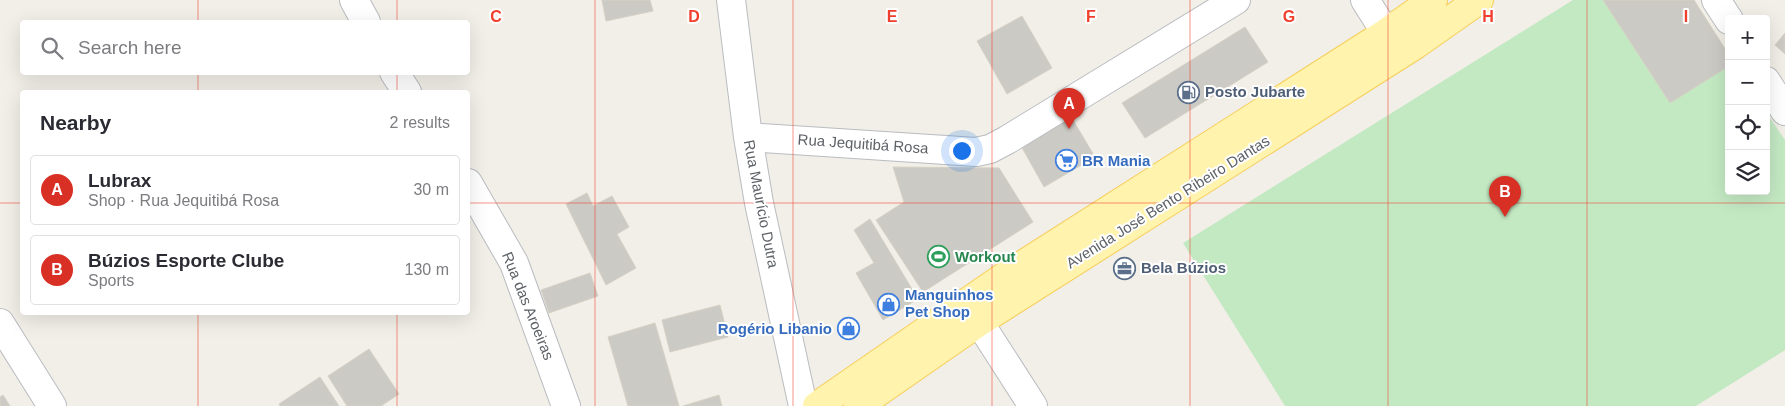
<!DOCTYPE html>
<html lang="en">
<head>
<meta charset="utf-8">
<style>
	:root { --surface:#fff; --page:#f7f7f7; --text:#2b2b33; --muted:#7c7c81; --line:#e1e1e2; --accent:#d93025 }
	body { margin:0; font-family:Helvetica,sans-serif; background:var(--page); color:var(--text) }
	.controls { position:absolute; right:15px; top:15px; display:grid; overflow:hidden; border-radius:5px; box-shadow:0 5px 20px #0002 }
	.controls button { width:45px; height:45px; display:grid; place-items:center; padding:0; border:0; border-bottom:1px solid var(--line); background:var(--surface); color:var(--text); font:25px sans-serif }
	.you { position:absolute; left:961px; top:150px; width:18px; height:18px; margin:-12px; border:4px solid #fff; border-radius:50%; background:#1a73e8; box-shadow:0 0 0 8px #1a73e833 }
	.badge { display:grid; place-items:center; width:32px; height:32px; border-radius:50%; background:var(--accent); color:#fff; font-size:16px; font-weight:700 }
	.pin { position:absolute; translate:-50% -41px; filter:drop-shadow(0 1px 2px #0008) }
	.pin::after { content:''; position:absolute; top:26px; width:18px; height:15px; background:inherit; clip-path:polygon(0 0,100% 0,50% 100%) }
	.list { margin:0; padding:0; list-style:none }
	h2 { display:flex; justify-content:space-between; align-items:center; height:65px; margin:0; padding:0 20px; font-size:21px }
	h2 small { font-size:16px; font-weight:400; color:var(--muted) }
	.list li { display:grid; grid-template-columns:32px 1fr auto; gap:15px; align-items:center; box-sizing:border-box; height:70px; margin:0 10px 10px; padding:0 10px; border:1px solid var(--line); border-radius:5px }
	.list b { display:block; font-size:19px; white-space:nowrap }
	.list p { margin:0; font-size:16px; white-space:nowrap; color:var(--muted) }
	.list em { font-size:16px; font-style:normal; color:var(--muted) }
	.icon { flex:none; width:28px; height:28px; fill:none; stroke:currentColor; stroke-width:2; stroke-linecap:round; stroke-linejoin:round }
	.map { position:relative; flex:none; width:1785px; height:406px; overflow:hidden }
	.search { position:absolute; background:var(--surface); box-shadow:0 5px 20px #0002; left:20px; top:20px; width:450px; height:55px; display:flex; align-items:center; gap:12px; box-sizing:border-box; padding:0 18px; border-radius:5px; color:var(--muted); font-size:19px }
	.panel { position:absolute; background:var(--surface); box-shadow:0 5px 20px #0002; left:20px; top:90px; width:450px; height:225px; border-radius:5px }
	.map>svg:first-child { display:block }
	.green { fill:#c3e9c3 }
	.building { fill:#cccac4; stroke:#d6d1c4 }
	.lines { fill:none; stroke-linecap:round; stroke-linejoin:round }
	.minor-casing { stroke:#b9bcc0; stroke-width:30 }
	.major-casing { stroke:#f7ce59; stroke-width:30 }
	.minor { stroke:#fff; stroke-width:28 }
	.major { stroke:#fff3ad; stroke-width:28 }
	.grid { fill:none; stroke:#f0402d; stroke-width:1; stroke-opacity:0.55 }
	.labels { text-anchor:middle; stroke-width:4; stroke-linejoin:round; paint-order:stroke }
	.service-label { font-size:15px; font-weight:bold; fill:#4e5e75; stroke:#fff; text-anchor:start }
	.street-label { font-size:15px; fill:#5e6267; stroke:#fff }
	.shop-label { font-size:15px; font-weight:bold; fill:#366cbe; stroke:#fff; text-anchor:start }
	.leisure-label { font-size:15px; font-weight:bold; fill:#27864d; stroke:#fff; text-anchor:start }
	.grid-label { font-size:16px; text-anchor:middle; font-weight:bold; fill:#f0402d; stroke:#fff; stroke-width:4; stroke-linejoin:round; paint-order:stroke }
</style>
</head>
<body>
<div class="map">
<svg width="1785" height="406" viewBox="0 0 1785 406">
	<rect width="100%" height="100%" fill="#f1efe7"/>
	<path class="green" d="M1573 0H1694L1729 55V191H1766V112L1785 140V350L1696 406H1285L1183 243Z"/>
	<path class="building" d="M602 0H650L653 11 606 21Z
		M1603 0H1694L1729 55V66L1670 103Z
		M1022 16 1052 68 1007 94 977 41Z
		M1245 27 1268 62 1145 138 1122 103Z
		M1785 33V54L1775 45Z
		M1070 115 1095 157 1044 187 1020 144Z
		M893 167 999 168 1033 222 923 292 876 220 904 202Z
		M587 193 593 206 612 196 629 227 617 234 636 268 606 285 566 204Z
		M870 219 918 299 883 320 856 273 874 263 854 230Z
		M590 273 598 296 549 313 541 290Z
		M720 305 728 337 670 352 662 320Z
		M655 323 679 406H628L608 337Z
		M369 349 399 394 381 406H347L328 376Z
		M320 377 339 406H280L279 404Z
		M3 395 10 406H0V397Z
		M719 395 722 406H683Z"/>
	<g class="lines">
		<defs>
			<path id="minor" d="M354 0 366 22
				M731 0 748 137 759 203 803 406
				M1365 0 1386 33
				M1716 0 1729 20
				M394 72 407 92
				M1766 81 1785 111
				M748 137 976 152 990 149 1007 140 1236 0
				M468 183 514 263 566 406
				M979 322 1033 406
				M0 323 52 406"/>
			<path id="major" d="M817 406 1005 276 1386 33 1433 0
				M858 406 979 322 1415 45 1479 0"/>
		</defs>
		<use href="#minor" class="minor-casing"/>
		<use href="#major" class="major-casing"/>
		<use href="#minor" class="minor"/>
		<use href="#major" class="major"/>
	</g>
	<path class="grid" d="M198 0V22M397 0V22M595 0V406M793 0V406M992 0V406M1190 0V406M1388 0V406M1587 0V406M198 72V92M397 72V92M0 203H22M468 203H1785M198 312V406M397 312V406"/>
	<defs>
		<symbol id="fuel-ring" viewBox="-11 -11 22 22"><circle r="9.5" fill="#fff" stroke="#5c6f8a" stroke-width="1.5"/><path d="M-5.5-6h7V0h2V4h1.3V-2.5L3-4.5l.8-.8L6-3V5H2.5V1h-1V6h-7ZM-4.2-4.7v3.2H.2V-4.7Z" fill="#5c6f8a"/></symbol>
		<symbol id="supermarket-ring" viewBox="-11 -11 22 22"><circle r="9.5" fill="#fff" stroke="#3f7fe0" stroke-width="1.5"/><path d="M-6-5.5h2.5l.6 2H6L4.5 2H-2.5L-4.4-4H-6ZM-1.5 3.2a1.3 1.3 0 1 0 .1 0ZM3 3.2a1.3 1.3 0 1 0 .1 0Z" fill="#3f7fe0"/></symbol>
		<symbol id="stadium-ring" viewBox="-11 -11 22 22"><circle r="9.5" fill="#fff" stroke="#2e9e5b" stroke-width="1.5"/><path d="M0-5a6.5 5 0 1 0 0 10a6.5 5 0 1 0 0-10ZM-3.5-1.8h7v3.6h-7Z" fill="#2e9e5b"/></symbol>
		<symbol id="office-ring" viewBox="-11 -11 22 22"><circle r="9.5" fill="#fff" stroke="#5c6f8a" stroke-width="1.5"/><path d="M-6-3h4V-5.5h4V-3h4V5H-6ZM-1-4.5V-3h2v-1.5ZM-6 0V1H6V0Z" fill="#5c6f8a"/></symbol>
		<symbol id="shop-ring" viewBox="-11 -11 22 22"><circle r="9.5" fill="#fff" stroke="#3f7fe0" stroke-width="1.5"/><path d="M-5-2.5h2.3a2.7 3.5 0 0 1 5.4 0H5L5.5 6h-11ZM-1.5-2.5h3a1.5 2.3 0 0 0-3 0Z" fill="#3f7fe0"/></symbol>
	</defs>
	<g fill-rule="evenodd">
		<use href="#fuel-ring" x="1176" y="80" width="25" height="25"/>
		<use href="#supermarket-ring" x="1054" y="148" width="25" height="25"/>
		<use href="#stadium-ring" x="926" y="244" width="25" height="25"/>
		<use href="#office-ring" x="1112" y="256" width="25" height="25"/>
		<use href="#shop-ring" x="876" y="292" width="25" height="25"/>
		<use href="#shop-ring" x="836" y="316" width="25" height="25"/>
	</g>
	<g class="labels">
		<g class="service-label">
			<text x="1205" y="97">Posto Jubarte</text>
			<text x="1141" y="273">Bela Búzios</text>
		</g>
		<g class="street-label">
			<text transform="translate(863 144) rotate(4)" y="5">Rua Jequitibá Rosa</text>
			<text transform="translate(1168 202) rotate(-32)" y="5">Avenida José Bento Ribeiro Dantas</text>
			<text transform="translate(761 204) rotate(79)" y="5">Rua Maurício Dutra</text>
			<text transform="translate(528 306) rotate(68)" y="5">Rua das Aroeiras</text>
		</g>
		<g class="shop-label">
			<text x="1082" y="166">BR Mania</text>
			<text x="905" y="300">Manguinhos<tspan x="905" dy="17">Pet Shop</tspan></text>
			<text x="832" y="334" text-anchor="end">Rogério Libanio</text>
		</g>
		<g class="leisure-label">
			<text x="955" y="262">Workout</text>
		</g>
	</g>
	<g class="grid-label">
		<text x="496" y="22">C</text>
		<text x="694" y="22">D</text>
		<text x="892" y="22">E</text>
		<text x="1091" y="22">F</text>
		<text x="1289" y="22">G</text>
		<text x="1488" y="22">H</text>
		<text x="1686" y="22">I</text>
	</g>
</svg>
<div class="controls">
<button>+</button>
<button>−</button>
<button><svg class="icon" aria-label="locate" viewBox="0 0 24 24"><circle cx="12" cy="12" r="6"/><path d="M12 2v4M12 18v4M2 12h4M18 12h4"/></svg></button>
<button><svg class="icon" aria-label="layers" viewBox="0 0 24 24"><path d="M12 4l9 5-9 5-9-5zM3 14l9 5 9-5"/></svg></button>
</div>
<div class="you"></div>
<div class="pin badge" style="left:1069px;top:129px">A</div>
<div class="pin badge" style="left:1505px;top:217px">B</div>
<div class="search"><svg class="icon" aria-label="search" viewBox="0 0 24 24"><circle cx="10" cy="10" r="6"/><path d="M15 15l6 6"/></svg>Search here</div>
<section class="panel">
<h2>Nearby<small>2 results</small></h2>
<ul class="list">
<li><span class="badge">A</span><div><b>Lubrax</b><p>Shop · Rua Jequitibá Rosa</p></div><em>30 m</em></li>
<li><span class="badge">B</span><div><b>Búzios Esporte Clube</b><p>Sports</p></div><em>130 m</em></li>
</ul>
</section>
</div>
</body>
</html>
